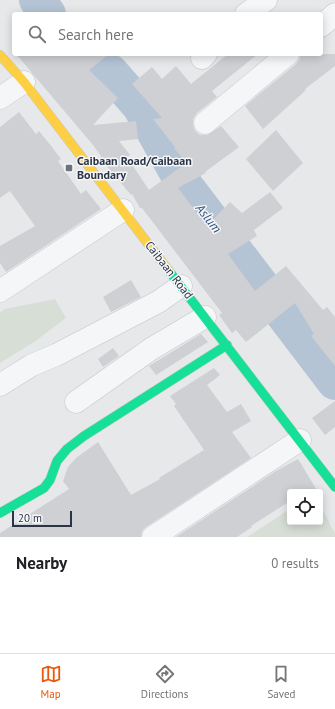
<!DOCTYPE html>
<html lang="en">
<head>
<meta charset="utf-8">
<style>
	:root { --surface:#fff; --page:#f6f6f6; --text:#202124; --muted:#757577; --line:#e0e0e0; --accent:#ea580c }
	body { margin:0; font-family:"PT Sans",sans-serif; background:var(--page); color:var(--text) }
	.controls { position:absolute; right:12px; bottom:12px; display:grid; overflow:hidden; border-radius:4px; box-shadow:0 2px 10px #0003 }
	.controls button { width:36px; height:36px; display:grid; place-items:center; padding:0; border:0; border-bottom:1px solid var(--line); background:var(--surface); color:var(--text); font:20px sans-serif }
	.scale { position:absolute; left:12px; bottom:10px; width:60px; box-sizing:border-box; padding-left:4px; border:2px solid #2b3445; border-top:0; font-size:11px; line-height:14px; white-space:nowrap; color:#2b3445; -webkit-text-stroke:3px #f4f6f9; paint-order:stroke }
	.list { margin:0; padding:0; list-style:none }
	h2 { display:flex; justify-content:space-between; align-items:center; height:52px; margin:0; padding:0 16px; font-size:17px }
	h2 small { font-size:13px; font-weight:400; color:var(--muted) }
	.icon { flex:none; width:22px; height:22px; fill:none; stroke:currentColor; stroke-width:2; stroke-linecap:round; stroke-linejoin:round }
	.map { position:relative; flex:none; width:335px; height:537px; overflow:hidden }
	.search { position:absolute; background:var(--surface); box-shadow:0 2px 10px #0003; left:12px; right:12px; top:12px; height:44px; display:flex; align-items:center; gap:10px; box-sizing:border-box; padding:0 14px; border-radius:4px; color:var(--muted); font-size:15px }
	.sheet { height:116px; background:var(--surface) }
	nav { display:flex; justify-content:space-around; align-items:center; box-sizing:border-box; height:56px; border-top:1px solid var(--line); background:var(--surface); font-size:11px; color:var(--muted) }
	nav a { display:grid; justify-items:center; gap:2px }
	nav .on { color:var(--accent) }
	.map>svg:first-child { display:block }
	.green { fill:#d6ded6 }
	.lines { fill:none; stroke-linecap:round; stroke-linejoin:round }
	.river { stroke:#b4c4d5; stroke-width:36 }
	.building { fill:#ced0d3 }
	.street-casing { stroke:#c4c6c8; stroke-width:23 }
	.fast-casing { stroke:#c4c6c8; stroke-width:10 }
	.slow-casing { stroke:#c4c6c8; stroke-width:10 }
	.street { stroke:#f5f6f7; stroke-width:22 }
	.fast { stroke:#16e098; stroke-width:9 }
	.slow { stroke:#ffcf43; stroke-width:9 }
	.poi-dot { fill:#6c737f; stroke:#f4f6f9; stroke-width:1.5 }
	.labels { text-anchor:middle; stroke-width:3; stroke-linejoin:round; paint-order:stroke }
	.poi-label { font-size:12px; font-weight:bold; fill:#2b3445; stroke:#f4f6f9; text-anchor:start }
	.street-label { font-size:12px; fill:#2b3445; stroke:#f4f6f9 }
	.water-label { font-size:13px; font-style:italic; fill:#34527a; stroke:#f4f6f9 }
</style>
</head>
<body>
<div class="map">
<svg width="335" height="537" viewBox="0 0 335 537">
	<rect width="100%" height="100%" fill="#e6e8ea"/>
	<path class="green" d="M55 299 66 318 34 342 0 363V312L5 309Z
		M320 504 335 534V537H247L290 509V522H320Z"/>
	<g class="lines">
		<path class="river" d="M37 0 48 14
			M88 54 111 73 140 106 183 183 335 382"/>
	</g>
	<path class="building" d="M16 54H109L89 70 118 98 93 125 136 121 138 139 119 141 130 155 127 157 149 190 178 169 187 164 174 148 175 147 153 119 162 118 132 84 152 67 162 79 176 66 191 84 228 54H258L212 91 217 97 197 113 193 119V125L195 131 200 135H207L221 126 239 147 205 172 206 173 178 188 207 226 230 202 242 213 270 192 283 208 254 230 257 236 228 254 255 291 286 266 323 310 327 307 335 317V366L311 336 314 334 295 303 246 342 236 330 232 333 219 315 222 313 142 208H140L132 194 131 195 100 158 101 156 93 145Z
		M300 54H335V66L305 89 306 90 263 129 245 106 296 64 300 59Z
		M19 112 36 134 39 131 52 147 61 159 58 161 81 194 86 190 101 209 6 272 0 263V246L35 226 10 191 0 198V127Z
		M276 130 303 163 273 191 246 159Z
		M131 280 141 297 111 312 103 297Z
		M201 334 208 342 156 375 149 366Z
		M113 348 119 356 103 367 98 359Z
		M214 368 220 375 207 385 227 412 241 404 251 421 232 432 251 458 146 527 142 531 141 537H0V533L69 489 63 481 68 467 76 458 98 442 131 495 160 479 159 478 204 450 174 406 176 404 170 396Z
		M335 401V427L325 435 312 418Z
		M298 459 318 492H290V501L251 526 252 527 237 537H176L276 471Z"/>
	<g class="lines">
		<defs>
			<path id="street" d="M246 14 266 0
				M321 26 335 14
				M202 58 206 54
				M0 98 24 82
				M205 123 288 54
				M0 291 123 210
				M0 385 32 365 56 355 158 302 181 286
				M76 402 151 349 205 317
				M153 537 300 440"/>
			<path id="fast" d="M169 271 335 487
				M0 513 44 488 50 480 57 461 67 449 84 436 227 345"/>
			<path id="slow" d="M0 55 24 82 169 271"/>
		</defs>
		<use href="#street" class="street-casing"/>
		<use href="#fast" class="fast-casing"/>
		<use href="#slow" class="slow-casing"/>
		<use href="#street" class="street"/>
		<use href="#fast" class="fast"/>
		<use href="#slow" class="slow"/>
	</g>
	<rect class="poi-dot" x="65" y="164" width="8" height="8" rx="2"/>
	<g class="labels">
		<g class="poi-label">
			<text x="77" y="165">Caibaan Road/Caibaan<tspan x="77" dy="14">Boundary</tspan></text>
		</g>
		<g class="street-label">
			<text transform="translate(169 270) rotate(52)" y="4">Caibaan Road</text>
		</g>
		<g class="water-label">
			<text transform="translate(209 218) rotate(52)" y="5">Aslum</text>
		</g>
	</g>
</svg>
<div class="controls">
<button><svg class="icon" aria-label="locate" viewBox="0 0 24 24"><circle cx="12" cy="12" r="6"/><path d="M12 2v4M12 18v4M2 12h4M18 12h4"/></svg></button>
</div>
<div class="scale">20 m</div>
<div class="search"><svg class="icon" aria-label="search" viewBox="0 0 24 24"><circle cx="10" cy="10" r="6"/><path d="M15 15l6 6"/></svg>Search here</div>
</div>
<section class="sheet">
<h2>Nearby<small>0 results</small></h2>
<ul class="list">
</ul>
</section>
<nav>
<a class="on"><svg class="icon" aria-label="map" viewBox="0 0 24 24"><path d="M3 6l6-2 6 2 6-2v14l-6 2-6-2-6 2zM9 4v14M15 6v14"/></svg>Map</a>
<a><svg class="icon" aria-label="directions" viewBox="0 0 24 24"><path d="M12 3l9 9-9 9-9-9zM9 14v-3h6M13 9l2 2-2 2"/></svg>Directions</a>
<a><svg class="icon" aria-label="saved" viewBox="0 0 24 24"><path d="M7 4h10v16l-5-4-5 4z"/></svg>Saved</a>
</nav>
</body>
</html>
